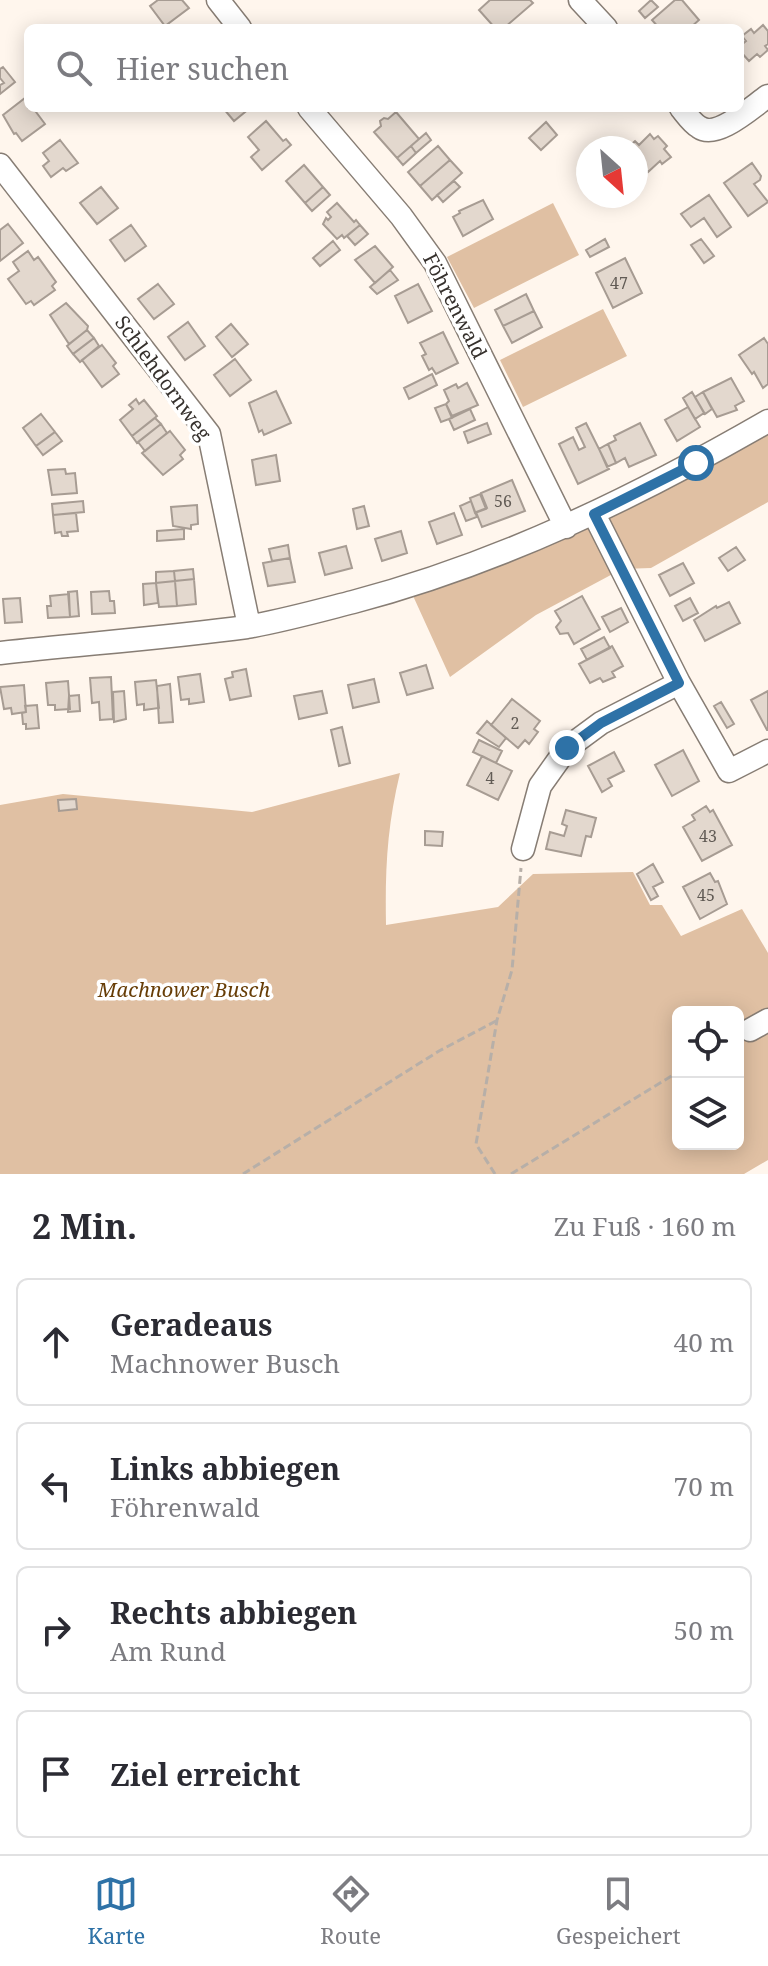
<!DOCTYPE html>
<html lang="de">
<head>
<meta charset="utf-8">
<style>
	:root { --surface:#fff; --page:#f2f2f3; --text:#2b2b33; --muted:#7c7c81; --line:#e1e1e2; --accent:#2e72a7 }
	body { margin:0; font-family:"Noto Serif",serif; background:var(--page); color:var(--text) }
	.controls { position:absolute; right:24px; bottom:24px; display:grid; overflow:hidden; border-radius:12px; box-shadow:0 4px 20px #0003 }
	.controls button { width:72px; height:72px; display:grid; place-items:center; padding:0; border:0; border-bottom:2px solid var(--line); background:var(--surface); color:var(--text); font:40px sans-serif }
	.compass { position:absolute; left:576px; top:136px; width:72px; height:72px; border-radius:50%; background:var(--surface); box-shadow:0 4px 20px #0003; rotate:153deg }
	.stop { position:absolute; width:24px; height:24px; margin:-18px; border:6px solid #2e72a7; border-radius:50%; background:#fff }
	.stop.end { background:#2e72a7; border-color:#fff; box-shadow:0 2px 8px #0008 }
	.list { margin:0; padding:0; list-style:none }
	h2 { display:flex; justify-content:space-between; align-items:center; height:104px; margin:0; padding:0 32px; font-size:34px }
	h2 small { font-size:26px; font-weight:400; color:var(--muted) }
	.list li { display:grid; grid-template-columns:52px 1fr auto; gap:24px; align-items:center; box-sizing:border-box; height:128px; margin:0 16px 16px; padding:0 16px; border:2px solid var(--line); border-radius:12px }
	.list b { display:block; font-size:30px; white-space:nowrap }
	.list p { margin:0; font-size:26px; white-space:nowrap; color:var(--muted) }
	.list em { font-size:26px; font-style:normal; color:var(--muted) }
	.icon { flex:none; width:44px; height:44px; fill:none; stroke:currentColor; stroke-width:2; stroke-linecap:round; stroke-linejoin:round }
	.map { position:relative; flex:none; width:768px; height:1174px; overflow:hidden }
	.search { position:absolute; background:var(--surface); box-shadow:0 4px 20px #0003; left:24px; right:24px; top:24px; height:88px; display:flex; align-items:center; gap:20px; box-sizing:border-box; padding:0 28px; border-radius:12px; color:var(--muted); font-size:30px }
	.sheet { height:680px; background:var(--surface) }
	nav { display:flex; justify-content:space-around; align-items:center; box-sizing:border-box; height:112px; border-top:2px solid var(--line); background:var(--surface); font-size:22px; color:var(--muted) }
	nav a { display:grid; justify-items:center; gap:4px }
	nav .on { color:var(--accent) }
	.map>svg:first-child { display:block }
	.green { fill:#e0c0a3; fill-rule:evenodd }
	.building { fill:#e3d8ce; stroke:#a79c93; stroke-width:2 }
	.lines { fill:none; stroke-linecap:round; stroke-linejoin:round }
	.minor-casing { stroke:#877d74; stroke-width:25 }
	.path { stroke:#b7afa8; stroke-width:3; stroke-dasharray:8 4; stroke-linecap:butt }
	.minor { stroke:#fff; stroke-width:22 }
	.route { stroke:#2e72a7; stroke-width:10 }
	.labels { text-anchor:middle; stroke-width:7; stroke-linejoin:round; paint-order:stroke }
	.number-label { font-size:16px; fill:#615b55 }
	.street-label { font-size:20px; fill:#36312d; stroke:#fff }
	.park-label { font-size:20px; font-style:italic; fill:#673d06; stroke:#fff }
</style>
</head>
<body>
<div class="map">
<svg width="768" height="1174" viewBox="0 0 768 1174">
	<rect width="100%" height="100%" fill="#fff6ed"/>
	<path class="green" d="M553 203 579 255 474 308 447 257Z
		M603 309 627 356 523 407 500 360Z
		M768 421V502L651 568 622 569 536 615 450 677 409 587Z
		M400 773C387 827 385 870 386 925L498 907 533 874 633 872 650 905H662L681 936 742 909 768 953V1160L744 1174H0V805L63 794 252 812ZM678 1012H738V1144H678Z"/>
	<path class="building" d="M158 0H182L189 8 165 26 150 6Z
		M490 0H530L533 3 504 28H495L479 10Z
		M651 0 658 7 645 18 639 11Z
		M675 0H682L699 20 690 28H659L652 20Z
		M763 25 768 31V44L765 46 768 50 760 57 757 54 749 61 740 51V46L746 41 742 36 751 29 754 33Z
		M3 67 15 82 0 94V85L4 83 0 78V69Z
		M25 98 28 108H33L45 124 22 141 16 133 14 134 3 115Z
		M223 108H250L234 121Z
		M396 112 419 139 397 158 374 132 381 126 380 121 384 118 388 119Z
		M266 121 283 141 286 139 291 145 262 170 251 157 259 150 248 137Z
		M546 122 557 135 541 150 529 138Z
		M426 133 431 140 416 153 411 146Z
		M650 134 654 139 658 136 667 146 664 149 671 157 662 164 660 161 648 172 636 159V148H627L635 141 639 145Z
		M60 140 78 163 66 171 63 168 51 177 43 166 49 161 43 153Z
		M411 146 416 153 403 165 397 158Z
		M438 146 450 160 420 186 408 172Z
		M450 160 462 173 432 200 420 186Z
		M752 163 761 176 760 180 754 184 768 202 748 216 724 183Z
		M304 165 323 187 305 203 286 181Z
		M454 181 460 187 443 202 437 195Z
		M101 187 118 208 97 224 80 203Z
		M323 187 330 195 312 211 305 203Z
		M709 195 731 227 717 237 704 218 691 227 681 214Z
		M483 200 493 219 463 236 453 217 460 213 459 211Z
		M337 203 354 222 356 220 360 225 344 238 342 235 337 239 323 224 326 218 328 220 331 217 327 212Z
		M8 224 23 243 0 261V230Z
		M131 225 146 246 125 261 110 240Z
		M360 225 368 234 355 245 347 236Z
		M605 239 609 247 590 257 586 250Z
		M701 239 714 256 704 263 691 245Z
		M333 241 340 250 320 266 313 258Z
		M375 246 393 267 375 283 355 260Z
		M28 251 34 260 38 257 56 282 52 286 55 290 34 305 31 301 26 304 8 279 19 271 13 262Z
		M625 258 642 293 613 308 596 273Z
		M390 270 398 280 377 294 370 287Z
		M158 284 174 304 154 319 138 299Z
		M418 284 432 311 408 323 395 296Z
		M526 294 534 311 503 326 495 310Z
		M66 303 88 326 87 330 69 344 50 315Z
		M534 311 542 327 512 343 503 326Z
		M188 322 205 346 185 360 168 337Z
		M231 324 248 344 232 357 216 337Z
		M87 330 94 338 73 354 67 346Z
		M443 332 458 363 436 374 432 368 429 370 422 356 426 354 420 343Z
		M94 338 99 346 80 362 73 354Z
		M764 338 768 344V384L763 388 754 372 752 374 739 355Z
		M102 345 116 363 113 366 119 374 102 387 82 360Z
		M235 359 251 380 230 396 214 375Z
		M432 374 437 385 409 399 404 388Z
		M731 378 744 401 735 406 737 410 717 417 703 392Z
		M467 383 478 405 452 416 446 404 449 401 444 390 456 384 458 388Z
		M276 391 291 423 264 435 262 430 259 432 249 403Z
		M692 392 704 413 695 419 683 398Z
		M703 392 712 409 705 414 695 397Z
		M136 399 139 404 144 400 157 416 132 436 120 420 133 409 129 405Z
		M446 404 452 418 441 422 435 408Z
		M688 407 700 427 677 441 665 420Z
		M470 409 475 420 454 430 449 419Z
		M41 414 55 432 36 446 23 428Z
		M155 418 161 424 137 443 132 436Z
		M487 423 491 434 468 443 464 432Z
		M586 423 609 469 578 484 559 444 573 437 579 450 585 447 576 428Z
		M640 423 656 455 629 467 625 458 616 463 608 444 616 440 614 436Z
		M161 424 167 433 145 451 138 442Z
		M170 431 185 450 180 455 183 459 163 475 142 453Z
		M55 432 62 441 43 455 36 446Z
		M608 444 616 463 607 467 599 449Z
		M276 455 280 481 256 485 252 460Z
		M65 469 66 474 75 473 77 493 52 495 48 470Z
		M512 480 525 511 482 527 476 512 487 508 481 493Z
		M480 494 486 509 475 513 470 498Z
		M83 501 84 512 53 515 52 504Z
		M471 501 477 517 466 521 460 506Z
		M197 505 198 524 191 525V529L173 526 171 507Z
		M364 506 369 526 357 529 353 509Z
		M76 513 78 531 67 532 68 536H62L61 532 55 533 53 515Z
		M454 513 462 535 437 544 429 522Z
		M184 529V539L157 541V531Z
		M401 531 407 553 382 561 375 539Z
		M288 545 290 558 272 561 269 549Z
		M346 546 352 568 325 575 319 553Z
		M736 547 745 560 728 571 719 558Z
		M290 558 295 582 268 586 263 563Z
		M683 563 694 583 670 596 659 575Z
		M193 569 194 579 175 581 174 571Z
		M174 571 175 581 156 583V572Z
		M194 579 196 604 177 606 175 581Z
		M175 581 177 606 159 607 156 583Z
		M156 583 158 603 144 605 143 584Z
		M77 591 79 616 70 617 68 592Z
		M109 591 110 601H114L115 613 92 614 91 592Z
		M69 594 70 617 48 618 47 606H51L50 596Z
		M582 596 600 629 574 644 568 633 560 634 556 627 561 621 555 611Z
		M20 598 22 622 5 623 3 599Z
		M690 598 698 613 683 621 675 606Z
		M729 602 740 623 705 641 694 620 716 606 717 608Z
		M621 608 628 622 610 632 602 617Z
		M604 637 610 648 587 660 581 649Z
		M612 646 623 666 612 672 615 677 603 682 600 678 590 683 579 664Z
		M426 665 433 688 407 695 400 673Z
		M246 669 251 696 230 700 225 679 233 677 232 672Z
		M200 674 204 702 189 704V699L181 700 178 677Z
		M111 677 113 719 100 720 99 702 92 703 90 678Z
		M374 679 379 702 353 708 348 685Z
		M156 680 159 708 144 710V704L137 705 135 682Z
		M68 681 70 709 55 710V705H48L46 683Z
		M170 684 173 722 159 723 157 686Z
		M24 685 26 712 12 714 11 708 4 709 0 687Z
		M124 691 126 719 114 722 113 692Z
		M322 691 327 713 299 719 294 696Z
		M768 691V730H767L751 700Z
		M79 695 80 711 68 712 69 696Z
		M512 699 540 721 534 729 538 732 529 744 525 740 518 748 491 725Z
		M721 702 734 724 727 728 714 706Z
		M37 705 39 728 26 729V724H23L22 713 26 712 25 706Z
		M487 721 506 738 499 747 477 733Z
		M342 727 350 763 339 766 331 730Z
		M479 740 502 751 496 763 473 752Z
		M683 750 699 781 672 796 655 765Z
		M614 752 624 771 608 779 612 786 602 792 588 766Z
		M482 756 512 771 498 800 467 785Z
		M76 799 77 809 59 811 58 800Z
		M706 806 710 812 713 810 732 845 702 861 683 827 695 820 692 815Z
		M566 810 596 818 591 837 586 836 581 856 546 849 550 832 564 836 567 826 562 824Z
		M425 831 443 832 442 846 425 845Z
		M653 864 663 882 653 887 658 896 651 900 637 874Z
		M710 873 715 882 718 881 727 904 700 919 683 887Z"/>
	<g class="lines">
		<defs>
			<path id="minor" d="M218 0 240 28
				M580 0 606 28
				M309 108 401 216 435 263 566 527
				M681 108C686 114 692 123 699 127 717 140 753 106 768 96
				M0 165 209 434 249 626
				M594 514 679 683 729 771 768 751
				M0 653C82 644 165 638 247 627 282 621 318 611 353 602 501 563 636 497 768 421
				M523 849 540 786 567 748 601 723 679 683
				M750 1030 768 1020"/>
		</defs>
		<use href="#minor" class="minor-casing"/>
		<path class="path" d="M243 1174 439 1051 496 1021
			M495 1174 476 1144 497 1020 512 970 521 868
			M511 1174 678 1072"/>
		<use href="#minor" class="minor"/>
	</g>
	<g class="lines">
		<path class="route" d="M567 748 601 723 679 683 594 514 696 463"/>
	</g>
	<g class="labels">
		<g class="number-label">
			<text x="619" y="289">47</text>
			<text x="503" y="507">56</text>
			<text x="515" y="729">2</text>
			<text x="490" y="784">4</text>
			<text x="708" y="842">43</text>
			<text x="706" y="901">45</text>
		</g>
		<g class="street-label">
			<text transform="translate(455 306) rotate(63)" y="7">Föhrenwald</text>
			<text transform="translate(163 378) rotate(54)" y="7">Schlehdornweg</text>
		</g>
		<g class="park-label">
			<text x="184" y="997">Machnower Busch</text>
		</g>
	</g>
</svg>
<div class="controls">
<button><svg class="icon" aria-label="locate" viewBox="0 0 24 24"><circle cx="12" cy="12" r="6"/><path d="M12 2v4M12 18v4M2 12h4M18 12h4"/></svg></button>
<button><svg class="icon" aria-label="layers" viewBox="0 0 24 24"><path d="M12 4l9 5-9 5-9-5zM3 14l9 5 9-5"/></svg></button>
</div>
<svg class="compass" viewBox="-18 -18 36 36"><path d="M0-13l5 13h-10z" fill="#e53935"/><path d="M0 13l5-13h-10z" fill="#7c7c81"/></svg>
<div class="stop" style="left:696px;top:463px"></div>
<div class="stop end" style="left:567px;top:748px"></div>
<div class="search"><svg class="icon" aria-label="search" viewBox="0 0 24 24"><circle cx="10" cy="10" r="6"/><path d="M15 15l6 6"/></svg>Hier suchen</div>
</div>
<section class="sheet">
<h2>2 Min.<small>Zu Fuß · 160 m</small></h2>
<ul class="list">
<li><svg class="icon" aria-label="ahead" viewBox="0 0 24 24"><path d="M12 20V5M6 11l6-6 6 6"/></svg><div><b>Geradeaus</b><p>Machnower Busch</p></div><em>40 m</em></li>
<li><svg class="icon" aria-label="left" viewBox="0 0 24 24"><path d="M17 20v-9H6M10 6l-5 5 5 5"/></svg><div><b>Links abbiegen</b><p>Föhrenwald</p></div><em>70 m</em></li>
<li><svg class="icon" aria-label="right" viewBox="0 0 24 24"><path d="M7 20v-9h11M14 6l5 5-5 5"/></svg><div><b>Rechts abbiegen</b><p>Am Rund</p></div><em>50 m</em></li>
<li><svg class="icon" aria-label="arrive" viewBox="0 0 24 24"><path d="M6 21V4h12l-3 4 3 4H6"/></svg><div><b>Ziel erreicht</b></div></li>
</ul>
</section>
<nav>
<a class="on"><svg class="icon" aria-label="map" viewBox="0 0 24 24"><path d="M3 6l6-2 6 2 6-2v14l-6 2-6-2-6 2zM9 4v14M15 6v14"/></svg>Karte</a>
<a><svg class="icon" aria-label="directions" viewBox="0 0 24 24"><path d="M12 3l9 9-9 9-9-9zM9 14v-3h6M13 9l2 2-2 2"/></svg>Route</a>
<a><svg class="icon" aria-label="saved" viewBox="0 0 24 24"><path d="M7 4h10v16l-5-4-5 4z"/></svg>Gespeichert</a>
</nav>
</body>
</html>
